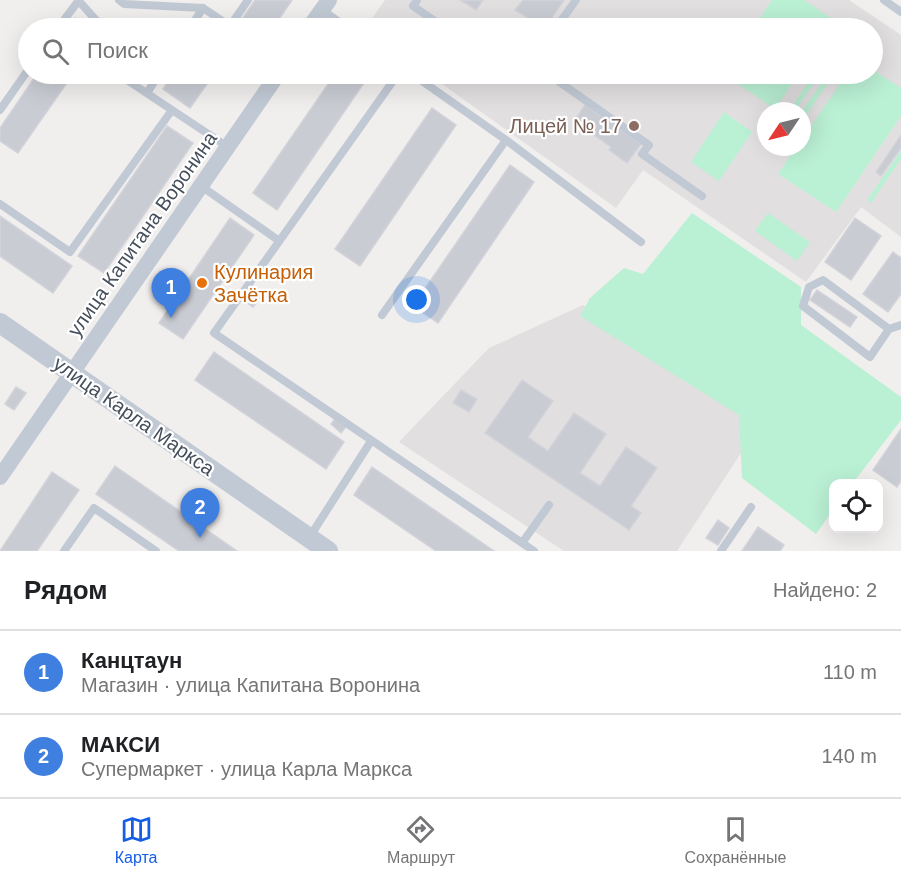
<!DOCTYPE html>
<html lang="ru">
<head>
<meta charset="utf-8">
<style>
	:root { --surface:#fff; --page:#f6f6f6; --text:#202124; --muted:#757577; --line:#e0e0e0; --accent:#145de4 }
	body { margin:0; font-family:Arial,sans-serif; background:var(--page); color:var(--text) }
	.controls { position:absolute; right:18px; bottom:18px; display:grid; overflow:hidden; border-radius:12px; box-shadow:0 6px 24px #0002 }
	.controls button { width:54px; height:54px; display:grid; place-items:center; padding:0; border:0; border-bottom:2px solid var(--line); background:var(--surface); color:var(--text); font:30px sans-serif }
	.compass { position:absolute; left:757px; top:102px; width:54px; height:54px; border-radius:50%; background:var(--surface); box-shadow:0 6px 24px #0002; rotate:235deg }
	.you { position:absolute; left:417px; top:300px; width:21px; height:21px; margin:-15px; border:4px solid #fff; border-radius:50%; background:#1a73e8; box-shadow:0 0 0 9px #1a73e833 }
	.badge { display:grid; place-items:center; width:39px; height:39px; border-radius:50%; background:var(--accent); color:#fff; font-size:20px; font-weight:700 }
	.pin { position:absolute; translate:-50% -50px; filter:drop-shadow(0 2px 3px #0008) }
	.pin::after { content:''; position:absolute; top:32px; width:21px; height:18px; background:inherit; clip-path:polygon(0 0,100% 0,50% 100%) }
	.list { margin:0; padding:0; list-style:none }
	h2 { display:flex; justify-content:space-between; align-items:center; height:78px; margin:0; padding:0 24px; font-size:26px }
	h2 small { font-size:20px; font-weight:400; color:var(--muted) }
	.list li { display:grid; grid-template-columns:39px 1fr auto; gap:18px; align-items:center; box-sizing:border-box; height:84px; padding:0 24px; border-top:2px solid var(--line) }
	.list b { display:block; font-size:22px; white-space:nowrap }
	.list p { margin:0; font-size:20px; white-space:nowrap; color:var(--muted) }
	.list em { font-size:20px; font-style:normal; color:var(--muted) }
	.icon { flex:none; width:33px; height:33px; fill:none; stroke:currentColor; stroke-width:2; stroke-linecap:round; stroke-linejoin:round }
	.map { position:relative; flex:none; width:901px; height:551px; overflow:hidden }
	.search { position:absolute; background:var(--surface); box-shadow:0 6px 24px #0002; left:18px; right:18px; top:18px; height:66px; display:flex; align-items:center; gap:15px; box-sizing:border-box; padding:0 21px; border-radius:33px; color:var(--muted); font-size:22px }
	.sheet { height:246px; background:var(--surface) }
	nav { display:flex; justify-content:space-around; align-items:center; box-sizing:border-box; height:84px; border-top:2px solid var(--line); background:var(--surface); font-size:16px; color:var(--muted) }
	nav a { display:grid; justify-items:center; gap:3px }
	nav .on { color:var(--accent) }
	.map>svg:first-child { display:block }
	.education { fill:#e2dfe0; fill-rule:evenodd }
	.green { fill:#baf0d4 }
	.building { fill:#caccd4; stroke:#d2d3da; stroke-width:1.5 }
	.lines { fill:none; stroke-linecap:round; stroke-linejoin:round }
	.service { stroke:#c1c9d4; stroke-width:8 }
	.minor { stroke:#c1c9d4; stroke-width:16 }
	.tertiary { stroke:#c1c9d4; stroke-width:20 }
	.education-dot { fill:#8d6e63; stroke:#fff; stroke-width:2 }
	.food-dot { fill:#e8710a; stroke:#fff; stroke-width:2 }
	.labels { text-anchor:middle; stroke-width:4.5; stroke-linejoin:round; paint-order:stroke }
	.education-label { font-size:20px; fill:#785e54; stroke:#fff; text-anchor:end }
	.street-label { font-size:20px; fill:#464f5c; stroke:#fff }
	.food-label { font-size:20px; fill:#c56008; stroke:#fff; text-anchor:start }
</style>
</head>
<body>
<div class="map">
<svg width="901" height="551" viewBox="0 0 901 551">
	<rect width="100%" height="100%" fill="#f1eeee"/>
	<path class="education" d="M385 0H849L901 35V237L861 207 806 282 643 170 616 208 428 74H872V28H365ZM766 111H802V147H766Z
		M583 305 749 416 745 447 677 551H564L399 442 489 348Z"/>
	<path class="green" d="M772 0H804L834 20 829 28H753Z
		M873 70 901 88V116L836 212 778 174 796 147H802V139L847 74H872Z
		M723 74H799L775 109Z
		M814 74H820L795 111H789Z
		M828 74H834L802 121V111Z
		M724 112 752 132 719 181 691 162Z
		M901 151V159L871 203 867 200Z
		M692 213 801 287V325L901 397V420L853 483 834 484 833 510 816 534 742 478 739 415 580 316 590 298 624 268 643 274Z
		M768 213 810 242 797 261 755 231Z"/>
	<path class="building" d="M255 0H292L273 28H256L242 19Z
		M460 0H483L476 10Z
		M523 0H564L545 28 515 10Z
		M75 18 91 28H68Z
		M37 74H73L18 153 0 141V128Z
		M173 74H214L190 108 163 89Z
		M335 74H370L277 210 253 193Z
		M585 105 641 144 627 163 609 150 611 147 574 121Z
		M432 108 456 125 360 266 335 249Z
		M167 126 193 143 104 273 78 256Z
		M901 135V148L881 176 876 172Z
		M510 165 534 182 438 323 413 306Z
		M0 216 72 266 53 293 0 256Z
		M230 218 254 235 183 339 159 323Z
		M855 218 881 236 851 280 825 262Z
		M893 252 901 258V294L888 312 863 294Z
		M251 287 262 295 253 307 242 299Z
		M817 290 857 317 850 327 810 300Z
		M214 352 344 442 326 469 195 380Z
		M522 380 553 401 528 437 548 451 574 413 606 434 580 473 600 486 626 447 657 468 631 506 641 513 629 530 485 433Z
		M16 387 26 393 14 410 5 404Z
		M461 390 477 399 469 412 453 403Z
		M339 414 350 422 341 433 331 424Z
		M901 429V481L897 487 873 470Z
		M115 466 237 551H179L96 494Z
		M372 467 494 551H436L354 495Z
		M52 472 79 490 37 551H0Z
		M718 520 729 528 718 545 706 538Z
		M758 527 784 545 780 551H742Z"/>
	<g class="lines">
		<path class="service" d="M78 0 103 28
			M119 0 124 4 203 8
			M417 0 413 6 445 28
			M884 0 901 12
			M322 10 348 28
			M58 28 79 0
			M190 28 203 8 230 26 248 0
			M556 28 576 0
			M118 74 172 110
			M398 74 214 333 534 551
			M412 74 506 140 641 242
			M511 74 520 80 524 74
			M548 74 649 145 642 154 702 196
			M147 93 159 74
			M0 110 28 70
			M201 186 278 240
			M0 204 70 252 172 110 228 147
			M382 315 506 140
			M889 329 823 280 809 287 803 306 870 357 889 329 901 325
			M309 538 371 441
			M522 543 549 505
			M64 551 94 508 156 551
			M721 551 751 507"/>
		<path class="minor" d="M309 28 329 0
			M0 477 278 74"/>
		<path class="tertiary" d="M0 323 328 551"/>
	</g>
	<circle class="education-dot" cx="634" cy="126" r="6"/>
	<circle class="food-dot" cx="202" cy="283" r="6"/>
	<g class="labels">
		<g class="education-label">
			<text x="622" y="133">Лицей № 17</text>
		</g>
		<g class="street-label">
			<text transform="translate(142 234) rotate(-55)" y="7">улица Капитана Воронина</text>
			<text transform="translate(134 416) rotate(35)" y="7">улица Карла Маркса</text>
		</g>
		<g class="food-label">
			<text x="214" y="279">Кулинария<tspan x="214" dy="23">Зачётка</tspan></text>
		</g>
	</g>
</svg>
<div class="controls">
<button><svg class="icon" aria-label="locate" viewBox="0 0 24 24"><circle cx="12" cy="12" r="6"/><path d="M12 2v4M12 18v4M2 12h4M18 12h4"/></svg></button>
</div>
<svg class="compass" viewBox="-18 -18 36 36"><path d="M0-13l5 13h-10z" fill="#e53935"/><path d="M0 13l5-13h-10z" fill="#757577"/></svg>
<div class="you"></div>
<div class="pin badge" style="left:171px;top:318px;background:#3f7fe0">1</div>
<div class="pin badge" style="left:200px;top:538px;background:#3f7fe0">2</div>
<div class="search"><svg class="icon" aria-label="search" viewBox="0 0 24 24"><circle cx="10" cy="10" r="6"/><path d="M15 15l6 6"/></svg>Поиск</div>
</div>
<section class="sheet">
<h2>Рядом<small>Найдено: 2</small></h2>
<ul class="list">
<li><span class="badge" style="background:#3f7fe0">1</span><div><b>Канцтаун</b><p>Магазин · улица Капитана Воронина</p></div><em>110 m</em></li>
<li><span class="badge" style="background:#3f7fe0">2</span><div><b>МАКСИ</b><p>Супермаркет · улица Карла Маркса</p></div><em>140 m</em></li>
</ul>
</section>
<nav>
<a class="on"><svg class="icon" aria-label="map" viewBox="0 0 24 24"><path d="M3 6l6-2 6 2 6-2v14l-6 2-6-2-6 2zM9 4v14M15 6v14"/></svg>Карта</a>
<a><svg class="icon" aria-label="directions" viewBox="0 0 24 24"><path d="M12 3l9 9-9 9-9-9zM9 14v-3h6M13 9l2 2-2 2"/></svg>Маршрут</a>
<a><svg class="icon" aria-label="saved" viewBox="0 0 24 24"><path d="M7 4h10v16l-5-4-5 4z"/></svg>Сохранённые</a>
</nav>
</body>
</html>
